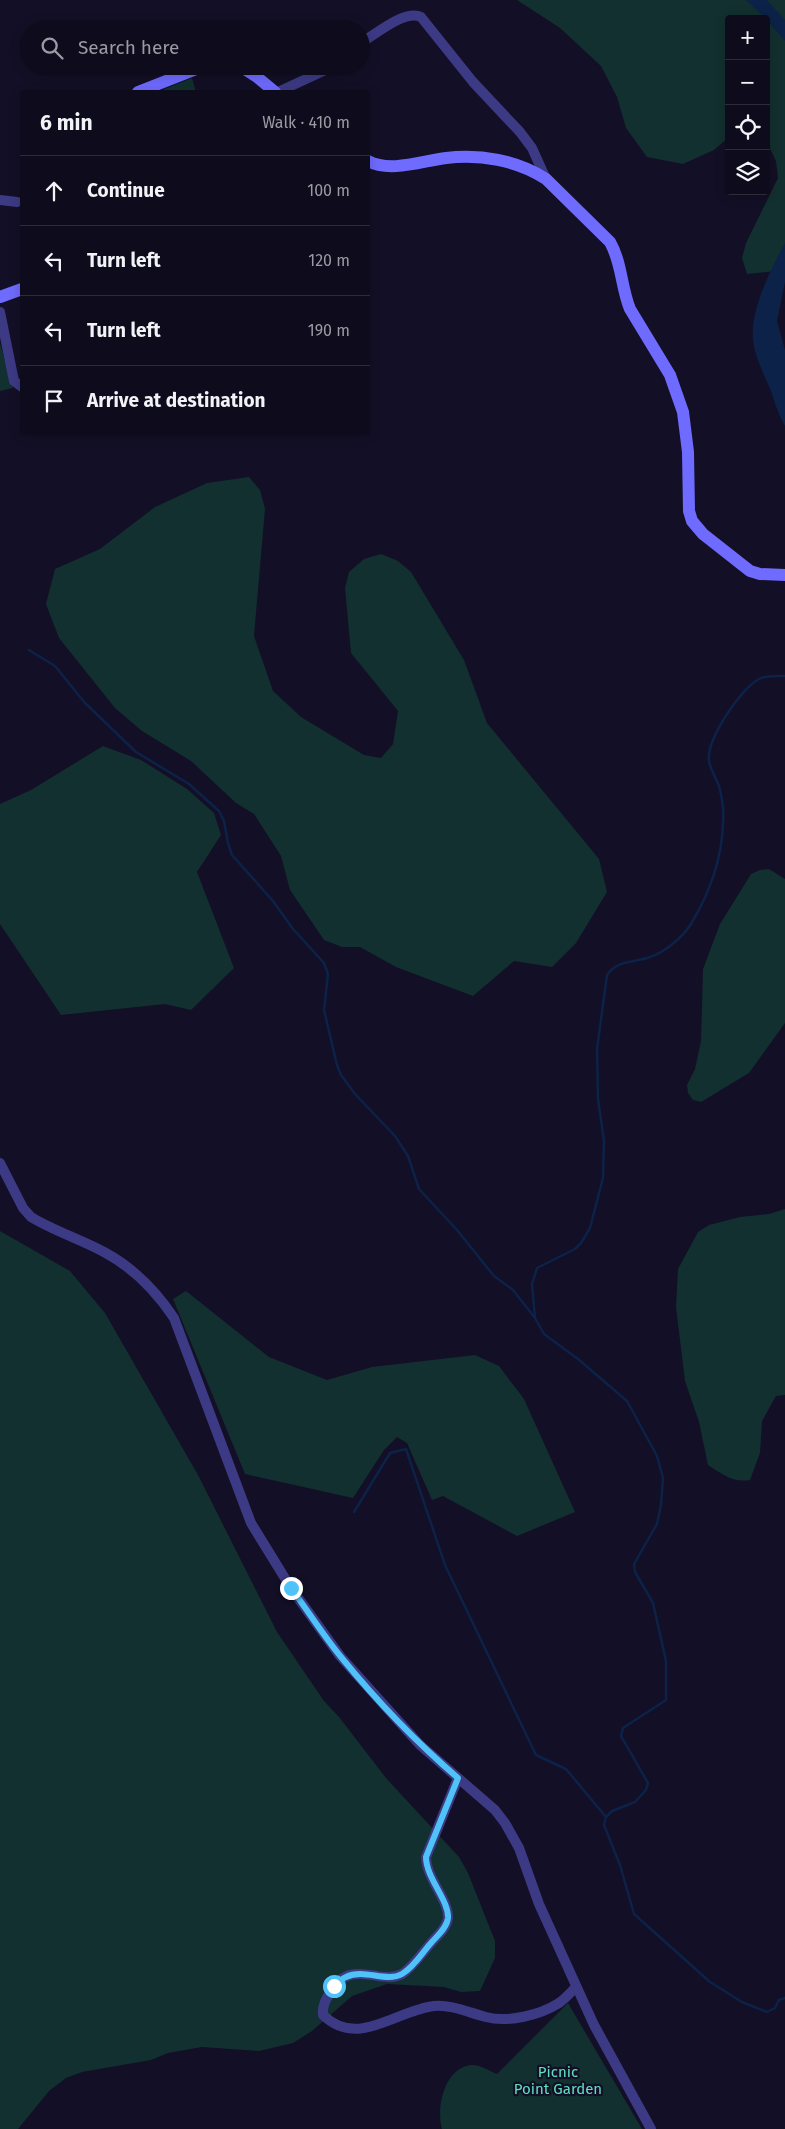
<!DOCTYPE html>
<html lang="en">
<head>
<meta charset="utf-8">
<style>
	:root { --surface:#0e0b1c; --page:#1c1929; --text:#f1f3f6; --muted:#9b9ba3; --line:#2e2b3b }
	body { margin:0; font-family:"Fira Sans",sans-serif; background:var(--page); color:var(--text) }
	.controls { position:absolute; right:15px; top:15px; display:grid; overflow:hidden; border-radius:5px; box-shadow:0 2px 12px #0003 }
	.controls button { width:45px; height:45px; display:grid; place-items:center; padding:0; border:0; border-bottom:1px solid var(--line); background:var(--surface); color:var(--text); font:25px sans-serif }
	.stop { position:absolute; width:15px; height:15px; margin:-11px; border:4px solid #4fc3f7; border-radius:50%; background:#fff }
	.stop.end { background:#4fc3f7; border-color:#fff; box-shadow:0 1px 5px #0008 }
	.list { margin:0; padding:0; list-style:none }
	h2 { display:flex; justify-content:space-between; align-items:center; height:65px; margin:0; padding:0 20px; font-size:21px }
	h2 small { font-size:16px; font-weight:400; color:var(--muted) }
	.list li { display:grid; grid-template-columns:32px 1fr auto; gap:15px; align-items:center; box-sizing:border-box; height:70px; padding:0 20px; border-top:1px solid var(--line) }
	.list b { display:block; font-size:19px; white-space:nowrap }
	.list em { font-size:16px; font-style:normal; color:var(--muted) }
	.icon { flex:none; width:28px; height:28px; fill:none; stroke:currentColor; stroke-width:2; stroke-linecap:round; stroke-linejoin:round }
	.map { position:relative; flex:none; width:785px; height:2129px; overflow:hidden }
	.search { position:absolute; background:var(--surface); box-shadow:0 2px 12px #0003; left:20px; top:20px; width:350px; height:55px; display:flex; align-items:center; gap:12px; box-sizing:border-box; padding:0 18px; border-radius:28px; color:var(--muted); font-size:19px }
	.panel { position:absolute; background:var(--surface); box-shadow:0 2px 12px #0003; left:20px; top:90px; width:350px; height:345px; border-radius:5px }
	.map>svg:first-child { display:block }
	.green { fill:#12302f }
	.water { fill:#0c2248 }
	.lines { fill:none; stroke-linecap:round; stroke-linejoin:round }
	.stream { stroke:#0c2248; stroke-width:2.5 }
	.street { stroke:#3d3a85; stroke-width:10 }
	.secondary { stroke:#6f6bff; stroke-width:12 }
	.route { stroke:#4fc3f7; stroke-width:6 }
	.labels { text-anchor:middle; stroke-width:4.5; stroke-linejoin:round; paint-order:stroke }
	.park-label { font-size:15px; fill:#5fe0c0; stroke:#130f26 }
</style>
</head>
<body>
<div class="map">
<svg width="785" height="2129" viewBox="0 0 785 2129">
	<rect width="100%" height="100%" fill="#130f26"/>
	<path class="green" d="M517 0H785V270L747 274 742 258 746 243 778 178 776 161 766 140V19H729V137L714 150 683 164 647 157 626 128 617 97 601 66 560 28Z
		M192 78 196 92H157Z
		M0 343 13 388 0 391Z
		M249 477 260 490 265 509 254 636 273 691 301 717 364 755 381 758 393 744 398 711 351 653 345 588 349 572 364 559 381 554 398 561 411 572 464 660 487 723 599 859 607 892 576 943 552 967 514 961 473 996 396 967 360 947H342L324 940 290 890 281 856 254 814 236 803 191 761 142 731 115 708 59 638 46 604 55 569 100 549 155 507 207 483Z
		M103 746 141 760 187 789 214 813 221 835 197 872 234 968 191 1010 165 1004 61 1015 0 924V804L31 790Z
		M769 869 785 879V1023L749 1073 701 1102 693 1100 688 1093 687 1085 695 1069 701 1041 703 969 720 924 751 874 760 870Z
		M785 1209V1395L776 1396 762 1421 760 1453 750 1480C733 1483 722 1474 708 1465L699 1422 685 1381 676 1307 678 1269 698 1232 709 1225 740 1217 769 1214Z
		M0 1231 70 1271 105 1313 198 1475 277 1632 324 1701 339 1717 386 1778 459 1857 468 1873 495 1941V1958L480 1991 461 1992 444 1987 387 1984 352 1996 312 2031 293 2043 259 2051 202 2047 168 2053 151 2060 82 2072 66 2078 49 2091 18 2129H0Z
		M186 1291 269 1357 327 1380 372 1367 475 1355 499 1366 524 1399 575 1512 517 1536 443 1496 432 1500 407 1443 397 1437 384 1450 353 1498 245 1474 173 1299Z
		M568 2003 642 2129H442C436 2108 444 2068 471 2065 479 2064 490 2071 497 2074Z"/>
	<path class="water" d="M746 0H767L785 20V41L766 19Z
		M785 243V282L777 321 785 350V426C778 414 775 403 771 391 764 374 755 358 753 340 750 310 771 268 785 243Z"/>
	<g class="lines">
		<path class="stream" d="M29 650 55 666 85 703 136 752 189 784 219 811 224 821 228 843 232 855 273 901 293 929 324 963 328 974 324 1010 337 1065 341 1075 355 1094 395 1136 408 1156 419 1189 457 1230 494 1276 513 1290 535 1318
			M785 676C776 676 767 675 759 679 741 688 706 740 709 761 710 769 716 778 719 786 722 797 724 812 723 823 722 858 709 894 691 924 683 937 665 952 650 957 634 963 619 959 607 975L597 1049 598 1099 604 1141 603 1178 590 1228 581 1243 575 1249 537 1268 532 1284 535 1318 544 1334 578 1359 627 1401 657 1456 663 1478 661 1505 657 1524 634 1564 635 1572 653 1603 666 1661V1700L623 1728 621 1736 648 1783 646 1790 635 1802 612 1811 606 1817 604 1825 620 1865 634 1914 710 1982 742 2002 767 2012 775 2008 779 2000 785 1998
			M354 1512 390 1453 406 1449 445 1565 536 1755 566 1769 606 1817"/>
		<path class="street" d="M361 43C376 34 405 9 421 17L473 82 520 132 532 148 546 179
			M278 92 334 66
			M0 200 17 202
			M0 312 14 381 22 387
			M0 1163 23 1208 31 1217C54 1231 80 1239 104 1252 134 1268 156 1291 174 1318L251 1523 291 1588 340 1656 420 1745 495 1810 505 1823 519 1848 539 1904 594 2025 651 2129
			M458 1778 426 1857C426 1878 449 1900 448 1918 447 1928 437 1936 431 1943 422 1953 413 1967 402 1974 379 1986 351 1956 330 1993 325 2000 322 2007 323 2015 358 2049 396 2010 434 2006 450 2004 470 2013 486 2017 508 2023 540 2015 559 2003 565 1999 571 1992 576 1987"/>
		<path class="secondary" d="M240 66 257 77 275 92
			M138 92 204 66
			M368 161C390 173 422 161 446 158 480 154 517 160 546 179L610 242C622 263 621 287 630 309L670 375 683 412 688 452 689 511 692 521 703 534 750 571 760 574 785 575
			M0 297 22 289"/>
	</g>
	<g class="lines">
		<path class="route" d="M291 1588C308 1611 323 1635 341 1657 376 1700 416 1742 458 1778L426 1857C426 1878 449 1900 448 1918 447 1928 437 1936 431 1943 422 1953 414 1967 402 1974 386 1983 364 1968 346 1977 341 1979 337 1983 334 1986"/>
	</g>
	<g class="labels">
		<g class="park-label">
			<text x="558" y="2077">Picnic<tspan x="558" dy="17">Point Garden</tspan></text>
		</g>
	</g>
</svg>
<div class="controls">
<button>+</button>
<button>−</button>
<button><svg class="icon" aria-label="locate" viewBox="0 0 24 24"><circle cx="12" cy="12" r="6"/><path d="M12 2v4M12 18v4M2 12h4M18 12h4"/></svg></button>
<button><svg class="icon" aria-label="layers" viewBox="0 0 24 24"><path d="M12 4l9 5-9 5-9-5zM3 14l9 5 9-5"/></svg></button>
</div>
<div class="stop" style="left:334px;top:1986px"></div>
<div class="stop end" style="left:291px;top:1588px"></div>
<div class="search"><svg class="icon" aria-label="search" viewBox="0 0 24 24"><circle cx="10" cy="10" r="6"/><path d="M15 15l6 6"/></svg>Search here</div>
<section class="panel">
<h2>6 min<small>Walk · 410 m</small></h2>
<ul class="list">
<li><svg class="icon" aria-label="ahead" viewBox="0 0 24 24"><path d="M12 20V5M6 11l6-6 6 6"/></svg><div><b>Continue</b></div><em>100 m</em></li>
<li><svg class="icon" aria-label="left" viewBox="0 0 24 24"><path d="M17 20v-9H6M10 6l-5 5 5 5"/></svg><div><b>Turn left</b></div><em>120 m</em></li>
<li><svg class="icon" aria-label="left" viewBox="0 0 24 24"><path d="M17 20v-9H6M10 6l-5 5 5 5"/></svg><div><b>Turn left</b></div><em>190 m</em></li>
<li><svg class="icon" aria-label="arrive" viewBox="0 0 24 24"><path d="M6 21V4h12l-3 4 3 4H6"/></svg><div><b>Arrive at destination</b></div></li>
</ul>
</section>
</div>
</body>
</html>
